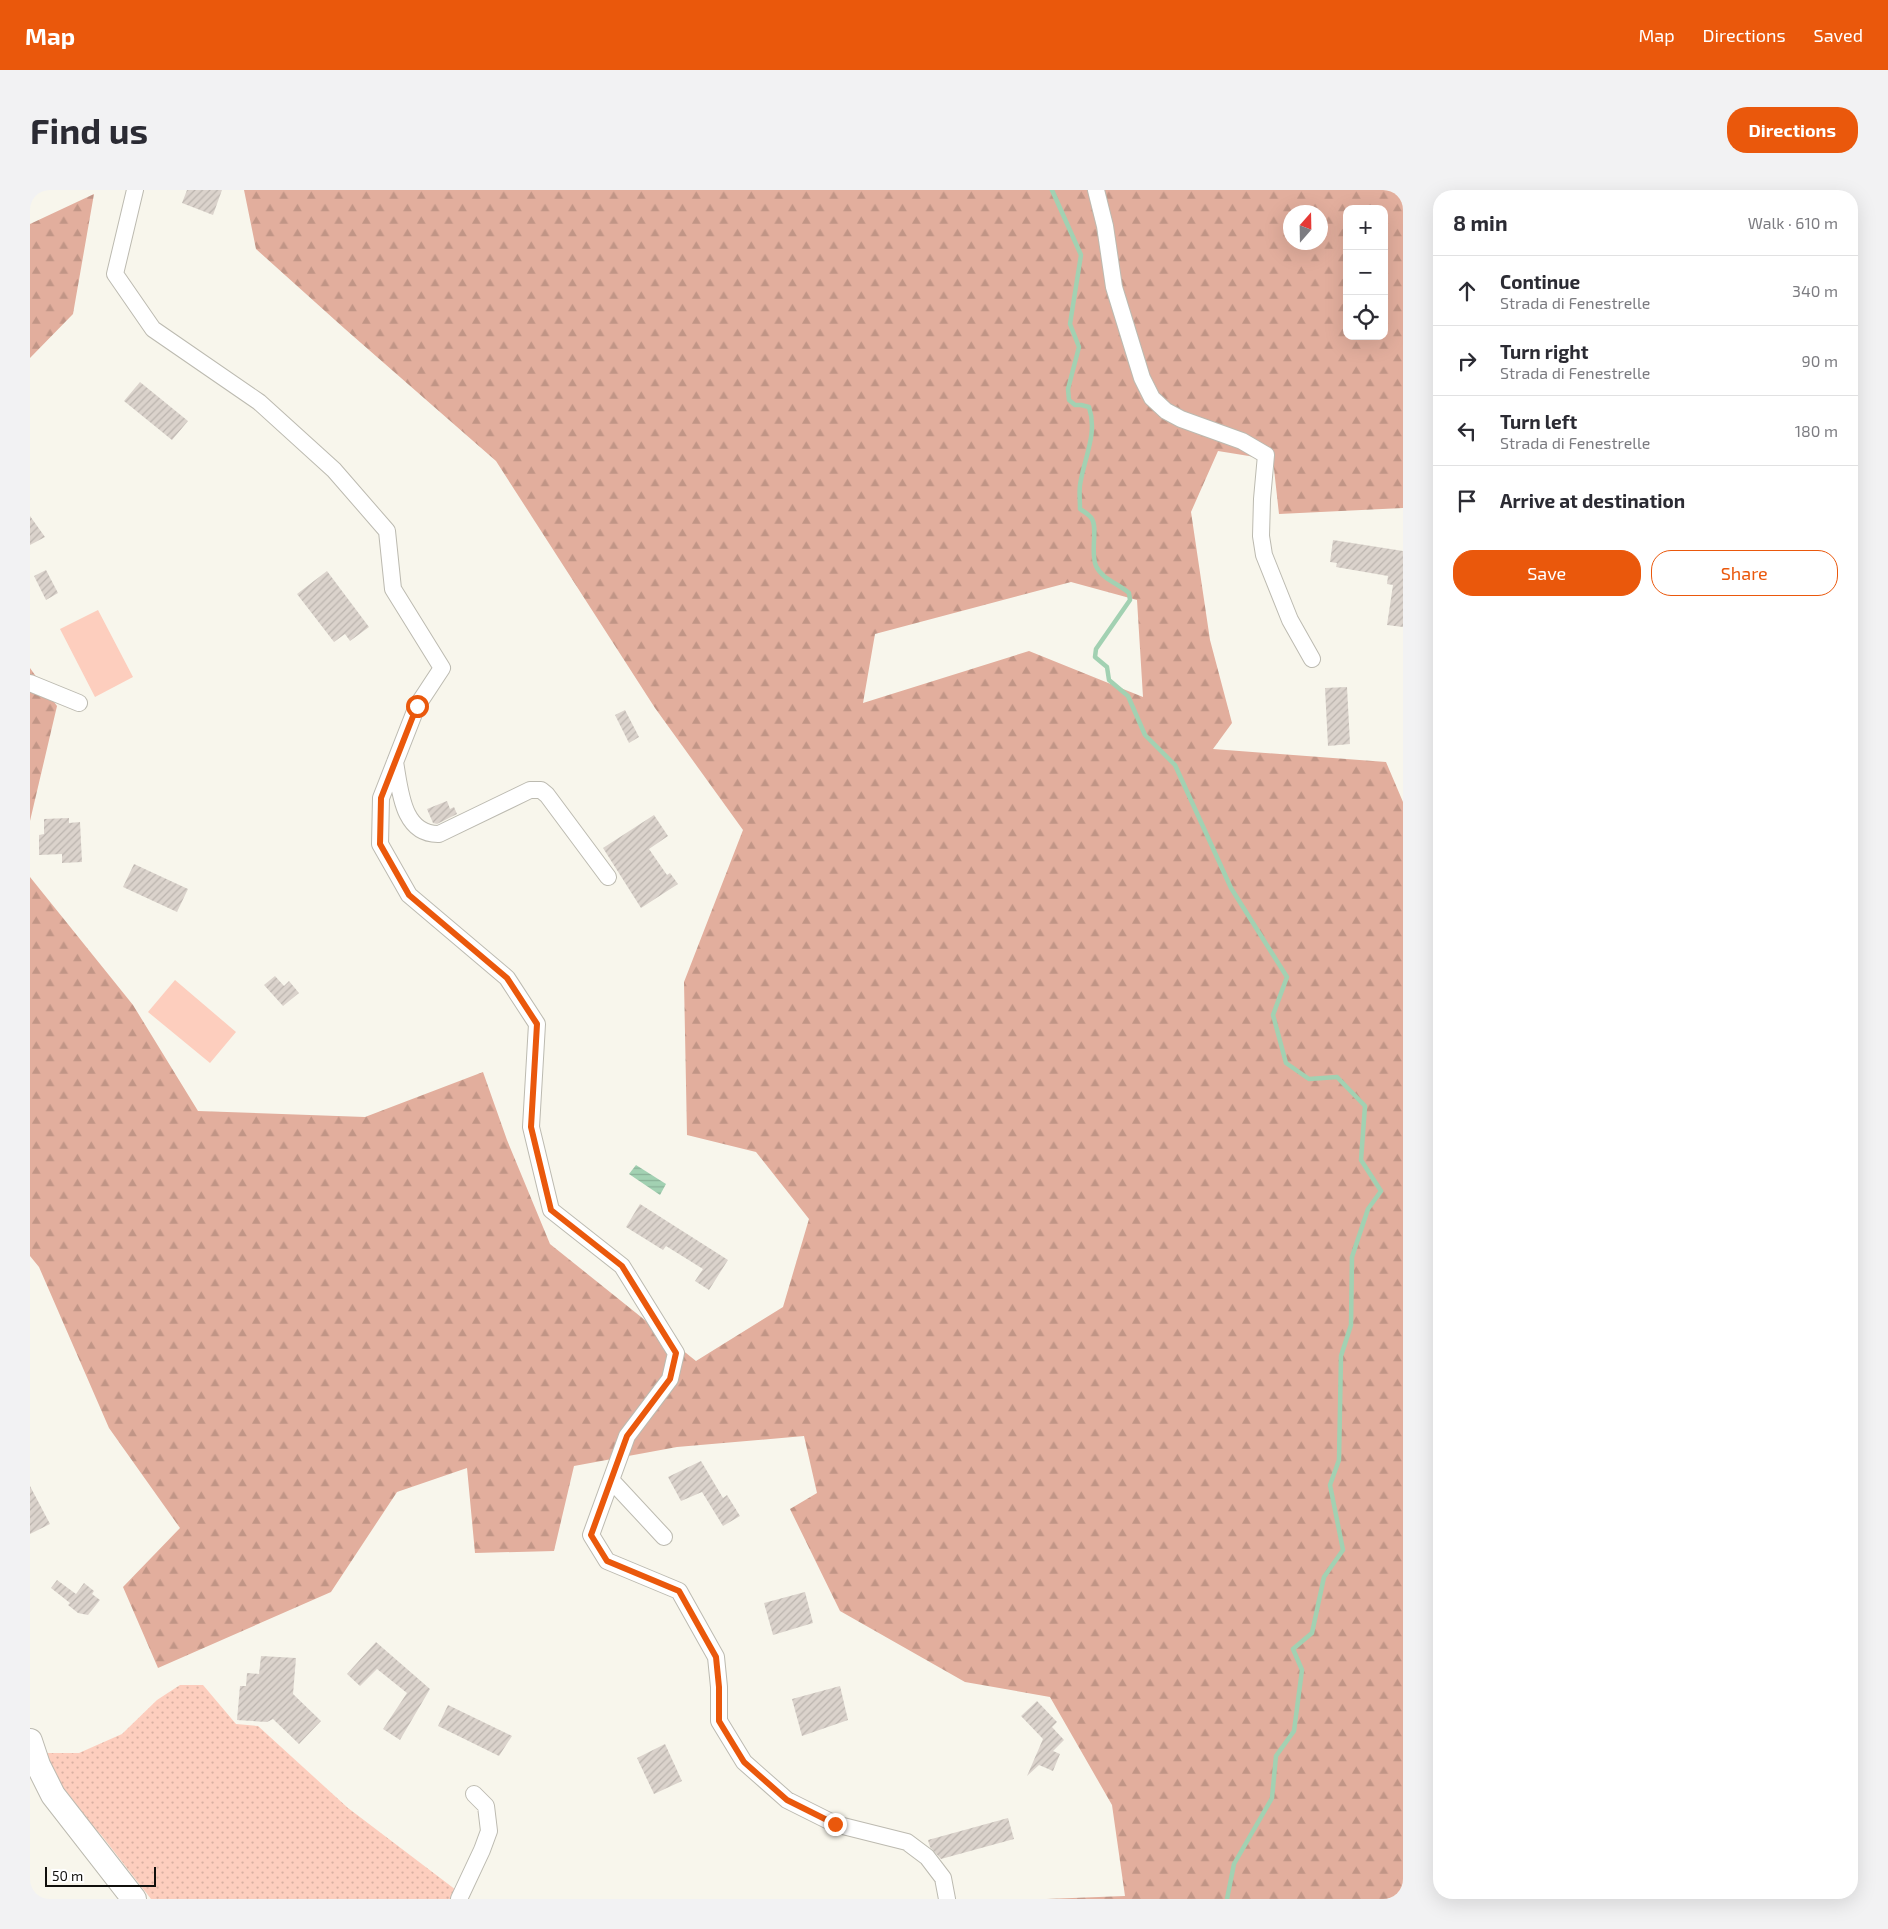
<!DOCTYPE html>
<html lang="en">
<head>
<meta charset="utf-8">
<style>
	:root { --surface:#fff; --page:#f2f2f3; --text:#2b2b33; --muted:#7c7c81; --line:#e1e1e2; --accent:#ea580c }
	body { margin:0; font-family:"Exo 2",sans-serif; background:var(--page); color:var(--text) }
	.controls { position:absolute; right:15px; top:15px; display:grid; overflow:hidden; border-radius:10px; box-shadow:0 5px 20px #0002 }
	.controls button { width:45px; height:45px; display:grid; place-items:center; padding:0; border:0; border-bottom:1px solid var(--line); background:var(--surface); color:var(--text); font:25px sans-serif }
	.compass { position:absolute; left:1253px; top:15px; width:45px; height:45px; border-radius:50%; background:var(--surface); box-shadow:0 5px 20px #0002; rotate:20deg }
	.scale { position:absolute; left:15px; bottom:12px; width:111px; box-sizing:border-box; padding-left:5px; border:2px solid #11100d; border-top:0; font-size:14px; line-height:18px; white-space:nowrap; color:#11100d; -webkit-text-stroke:4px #fff; paint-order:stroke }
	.stop { position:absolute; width:15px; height:15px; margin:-11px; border:4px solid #ea580c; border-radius:50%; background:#fff }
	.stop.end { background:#ea580c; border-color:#fff; box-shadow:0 1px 5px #0008 }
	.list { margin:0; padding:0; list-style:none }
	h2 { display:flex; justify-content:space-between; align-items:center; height:65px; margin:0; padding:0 20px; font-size:21px }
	h2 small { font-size:16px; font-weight:400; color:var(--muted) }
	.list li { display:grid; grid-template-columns:32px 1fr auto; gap:15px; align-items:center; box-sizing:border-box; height:70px; padding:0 20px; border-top:1px solid var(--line) }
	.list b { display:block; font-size:19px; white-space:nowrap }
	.list p { margin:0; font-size:16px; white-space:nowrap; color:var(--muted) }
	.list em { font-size:16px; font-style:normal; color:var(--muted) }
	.actions { display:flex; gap:10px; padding:15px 20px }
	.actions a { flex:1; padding:11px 0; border:1px solid var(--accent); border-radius:20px; text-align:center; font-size:18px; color:var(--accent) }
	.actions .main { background:var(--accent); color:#fff }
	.icon { flex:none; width:28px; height:28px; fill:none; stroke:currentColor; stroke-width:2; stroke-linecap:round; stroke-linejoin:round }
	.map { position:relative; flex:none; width:1373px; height:1709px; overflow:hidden; border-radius:20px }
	header { display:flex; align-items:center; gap:30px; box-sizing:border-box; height:70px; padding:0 25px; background:var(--accent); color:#fff }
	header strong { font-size:24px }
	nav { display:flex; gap:28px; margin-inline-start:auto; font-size:18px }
	.intro { display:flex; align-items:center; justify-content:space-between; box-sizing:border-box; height:120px; padding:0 30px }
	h1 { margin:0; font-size:35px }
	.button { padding:12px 22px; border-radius:20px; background:var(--accent); color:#fff; font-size:18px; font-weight:700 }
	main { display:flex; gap:30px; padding:0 30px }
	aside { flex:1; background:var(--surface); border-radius:20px; box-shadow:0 5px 20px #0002 }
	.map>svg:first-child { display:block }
	.grass { fill:url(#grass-dots) }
	.forest { fill:url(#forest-firs); fill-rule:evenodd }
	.garden { fill:#fdcebe }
	.water { fill:url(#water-rules) }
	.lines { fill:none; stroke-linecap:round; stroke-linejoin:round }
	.stream { stroke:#a2d1b2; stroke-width:4.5 }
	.building { fill:url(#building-hatch) }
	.minor-casing { stroke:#bcbab0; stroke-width:18 }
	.secondary-casing { stroke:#bcbab0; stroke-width:26 }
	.minor { stroke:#fff; stroke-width:16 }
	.secondary { stroke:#fff; stroke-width:24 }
	.route { stroke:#ea580c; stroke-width:6 }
</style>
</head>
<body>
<header>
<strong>Map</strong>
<nav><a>Map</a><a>Directions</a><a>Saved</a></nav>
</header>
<div class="intro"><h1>Find us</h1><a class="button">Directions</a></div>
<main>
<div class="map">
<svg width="1373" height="1709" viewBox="0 0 1373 1709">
	<defs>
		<pattern id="grass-dots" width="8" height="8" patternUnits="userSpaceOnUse" patternTransform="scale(1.25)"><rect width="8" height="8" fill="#fdcebe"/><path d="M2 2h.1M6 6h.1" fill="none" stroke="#d8b0a2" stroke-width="1.8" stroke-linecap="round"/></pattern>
		<pattern id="forest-firs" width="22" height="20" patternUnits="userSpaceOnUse" patternTransform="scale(1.25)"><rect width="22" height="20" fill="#e2ae9d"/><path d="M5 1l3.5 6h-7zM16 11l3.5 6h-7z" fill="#c19586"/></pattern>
		<pattern id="water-rules" width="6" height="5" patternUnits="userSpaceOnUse" patternTransform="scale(1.25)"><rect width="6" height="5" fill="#a2d1b2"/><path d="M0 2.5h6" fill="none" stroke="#8ab298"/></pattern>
		<pattern id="building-hatch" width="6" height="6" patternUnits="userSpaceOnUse" patternTransform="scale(1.25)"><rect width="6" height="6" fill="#dbd3cc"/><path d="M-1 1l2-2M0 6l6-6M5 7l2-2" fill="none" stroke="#bbb4ae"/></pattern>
	</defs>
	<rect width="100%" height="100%" fill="#f8f6ec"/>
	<path class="grass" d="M150 1495H173L206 1534 228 1536 318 1618 426 1700 422 1709H121L72 1646 36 1607 24 1585 17 1563H49L92 1544 127 1510Z"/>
	<path class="forest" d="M214 0H1373V318L1249 324 1243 270 1188 261 1161 322 1180 450 1202 533 1183 559 1356 572 1373 612V1709H1016L1095 1706 1082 1615 1020 1507 935 1492 810 1421 760 1319 787 1303 774 1246 647 1257 544 1276 524 1361 445 1363 437 1278 367 1302 301 1402 128 1478 93 1397 150 1338 79 1238 9 1077 0 1066V687L103 815 168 921 335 927 453 882 477 950 520 1054 666 1171 753 1117 779 1029 726 962 657 945 654 792 713 640 625 518 466 271 315 139 226 59ZM1317 19H1354V146H1317ZM1260 22H1290V52H1260ZM1041 392 1107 410 1113 507 999 461 833 513 845 444Z
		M64 4 43 124 0 168V34Z
		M0 478 27 516 0 631Z"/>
	<path class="garden" d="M68 420 103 487 65 507 30 439Z
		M145 790 206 842 180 873 118 822Z"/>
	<path class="water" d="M606 975 636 994 630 1005 599 984Z"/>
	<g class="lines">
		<path class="stream" d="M1022 0 1051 65 1040 134 1049 157 1038 199 1039 210 1045 215H1051L1059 217C1068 244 1054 268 1050 295 1049 302 1050 311 1050 319 1053 321 1060 325 1062 329 1068 339 1060 362 1066 376 1072 389 1089 394 1099 403L1100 410 1066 459 1065 467 1077 477 1079 490 1098 506 1115 545 1145 575 1201 698 1257 787 1243 825 1256 873 1279 889 1307 887 1335 916 1331 970 1351 1001 1338 1019 1322 1067 1321 1135 1311 1166 1309 1270 1300 1295 1313 1360 1294 1387 1282 1443 1263 1459 1272 1480 1264 1541 1246 1566 1242 1608 1204 1674 1197 1709"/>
	</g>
	<path class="building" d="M157 0H192L183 25 152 13Z
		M110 192 158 231 142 250 94 211Z
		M0 326 15 347 0 355Z
		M1303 350 1373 361V437L1357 435 1363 395 1357 394 1358 386 1306 377 1307 373 1300 372Z
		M16 380 28 403 16 410 4 386Z
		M297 381 339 437 320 451 315 444 304 452 267 404Z
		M1317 497 1320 554 1298 556 1295 498Z
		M595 520 609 547 599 553 585 525Z
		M417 611 420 619 424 617 427 624 407 634 403 633 397 619Z
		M624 625 638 646 619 659 637 685 640 683 648 694 611 718 573 658Z
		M39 628V633L50 632 52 672 32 673V664L9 665V645L14 644V629Z
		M104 674 158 699 147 722 93 697Z
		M245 786 254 796 259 791 269 803 253 816 234 795Z
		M610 1014 698 1070 679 1100 665 1091 673 1079 636 1056 633 1060 596 1037Z
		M671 1271 693 1308 697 1305 710 1326 693 1336 672 1302 651 1311 638 1287Z
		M0 1296 20 1334 0 1344Z
		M27 1390 46 1404 54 1393 64 1401 62 1404 70 1410 58 1425 48 1423 38 1415 40 1413 21 1398Z
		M775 1402 783 1433 743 1445 734 1413Z
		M346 1452 400 1499 370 1550 353 1539 377 1503 347 1479 330 1496 317 1484Z
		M231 1466 266 1468 263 1504 291 1531 269 1554 243 1529 237 1532 207 1530 210 1496H216L217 1483 229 1484Z
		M810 1496 818 1530 772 1546 762 1509Z
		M1007 1511 1027 1532 1022 1537 1034 1550 1023 1561 1030 1564 1023 1581 1009 1575 997 1586 1013 1549 991 1526Z
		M418 1515 482 1546 469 1566 408 1536Z
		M635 1554 652 1591 624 1604 607 1568Z
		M978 1628 984 1649 911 1669 900 1657 898 1650Z"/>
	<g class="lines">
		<defs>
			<path id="minor" d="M105 0 85 84 123 139 229 212 304 280 357 341 363 399 412 478 387 516 351 608 350 654 379 705 477 788 507 834 501 937 521 1020 592 1076 646 1163 640 1189 597 1246 561 1345 577 1371 649 1401 686 1467 689 1497V1531L714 1572 757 1610 805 1634 877 1652 897 1667 913 1688 917 1709
				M1066 0 1075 36 1084 97 1112 188 1122 208 1136 221 1151 229 1212 251 1236 265 1232 309 1231 346 1234 365 1260 430 1282 469
				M0 493 49 513
				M365 572C370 599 372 645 409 644L500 600H511L517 605 578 687
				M581 1290 634 1347
				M429 1709 452 1660 459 1641 456 1616 444 1604"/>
			<path id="secondary" d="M0 1551 8 1575 23 1605 104 1709"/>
		</defs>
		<use href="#minor" class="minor-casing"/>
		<use href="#secondary" class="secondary-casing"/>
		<use href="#minor" class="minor"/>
		<use href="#secondary" class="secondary"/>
	</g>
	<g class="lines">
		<path class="route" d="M387 516 351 608 350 654 379 705 477 788 507 834 501 937 521 1020 592 1076 646 1163 640 1189 597 1246 561 1345 577 1371 649 1401 686 1467 689 1497V1531L714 1572 757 1610 805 1634"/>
	</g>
</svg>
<div class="controls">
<button>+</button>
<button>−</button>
<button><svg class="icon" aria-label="locate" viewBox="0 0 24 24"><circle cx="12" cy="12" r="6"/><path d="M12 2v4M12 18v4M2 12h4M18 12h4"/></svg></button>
</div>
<svg class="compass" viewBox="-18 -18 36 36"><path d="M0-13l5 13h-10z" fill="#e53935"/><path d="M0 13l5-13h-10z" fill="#7c7c81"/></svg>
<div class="scale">50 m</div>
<div class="stop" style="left:387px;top:516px"></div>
<div class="stop end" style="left:805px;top:1634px"></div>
</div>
<aside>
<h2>8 min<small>Walk · 610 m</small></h2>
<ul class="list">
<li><svg class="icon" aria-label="ahead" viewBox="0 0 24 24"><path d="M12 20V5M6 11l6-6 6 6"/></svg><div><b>Continue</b><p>Strada di Fenestrelle</p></div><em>340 m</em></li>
<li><svg class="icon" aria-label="right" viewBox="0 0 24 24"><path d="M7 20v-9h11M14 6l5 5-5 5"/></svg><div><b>Turn right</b><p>Strada di Fenestrelle</p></div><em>90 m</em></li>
<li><svg class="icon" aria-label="left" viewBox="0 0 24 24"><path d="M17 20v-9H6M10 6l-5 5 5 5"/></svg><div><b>Turn left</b><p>Strada di Fenestrelle</p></div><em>180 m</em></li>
<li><svg class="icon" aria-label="arrive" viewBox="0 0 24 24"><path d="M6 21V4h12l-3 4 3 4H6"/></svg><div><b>Arrive at destination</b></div></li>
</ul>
<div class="actions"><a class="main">Save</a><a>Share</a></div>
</aside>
</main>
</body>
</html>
